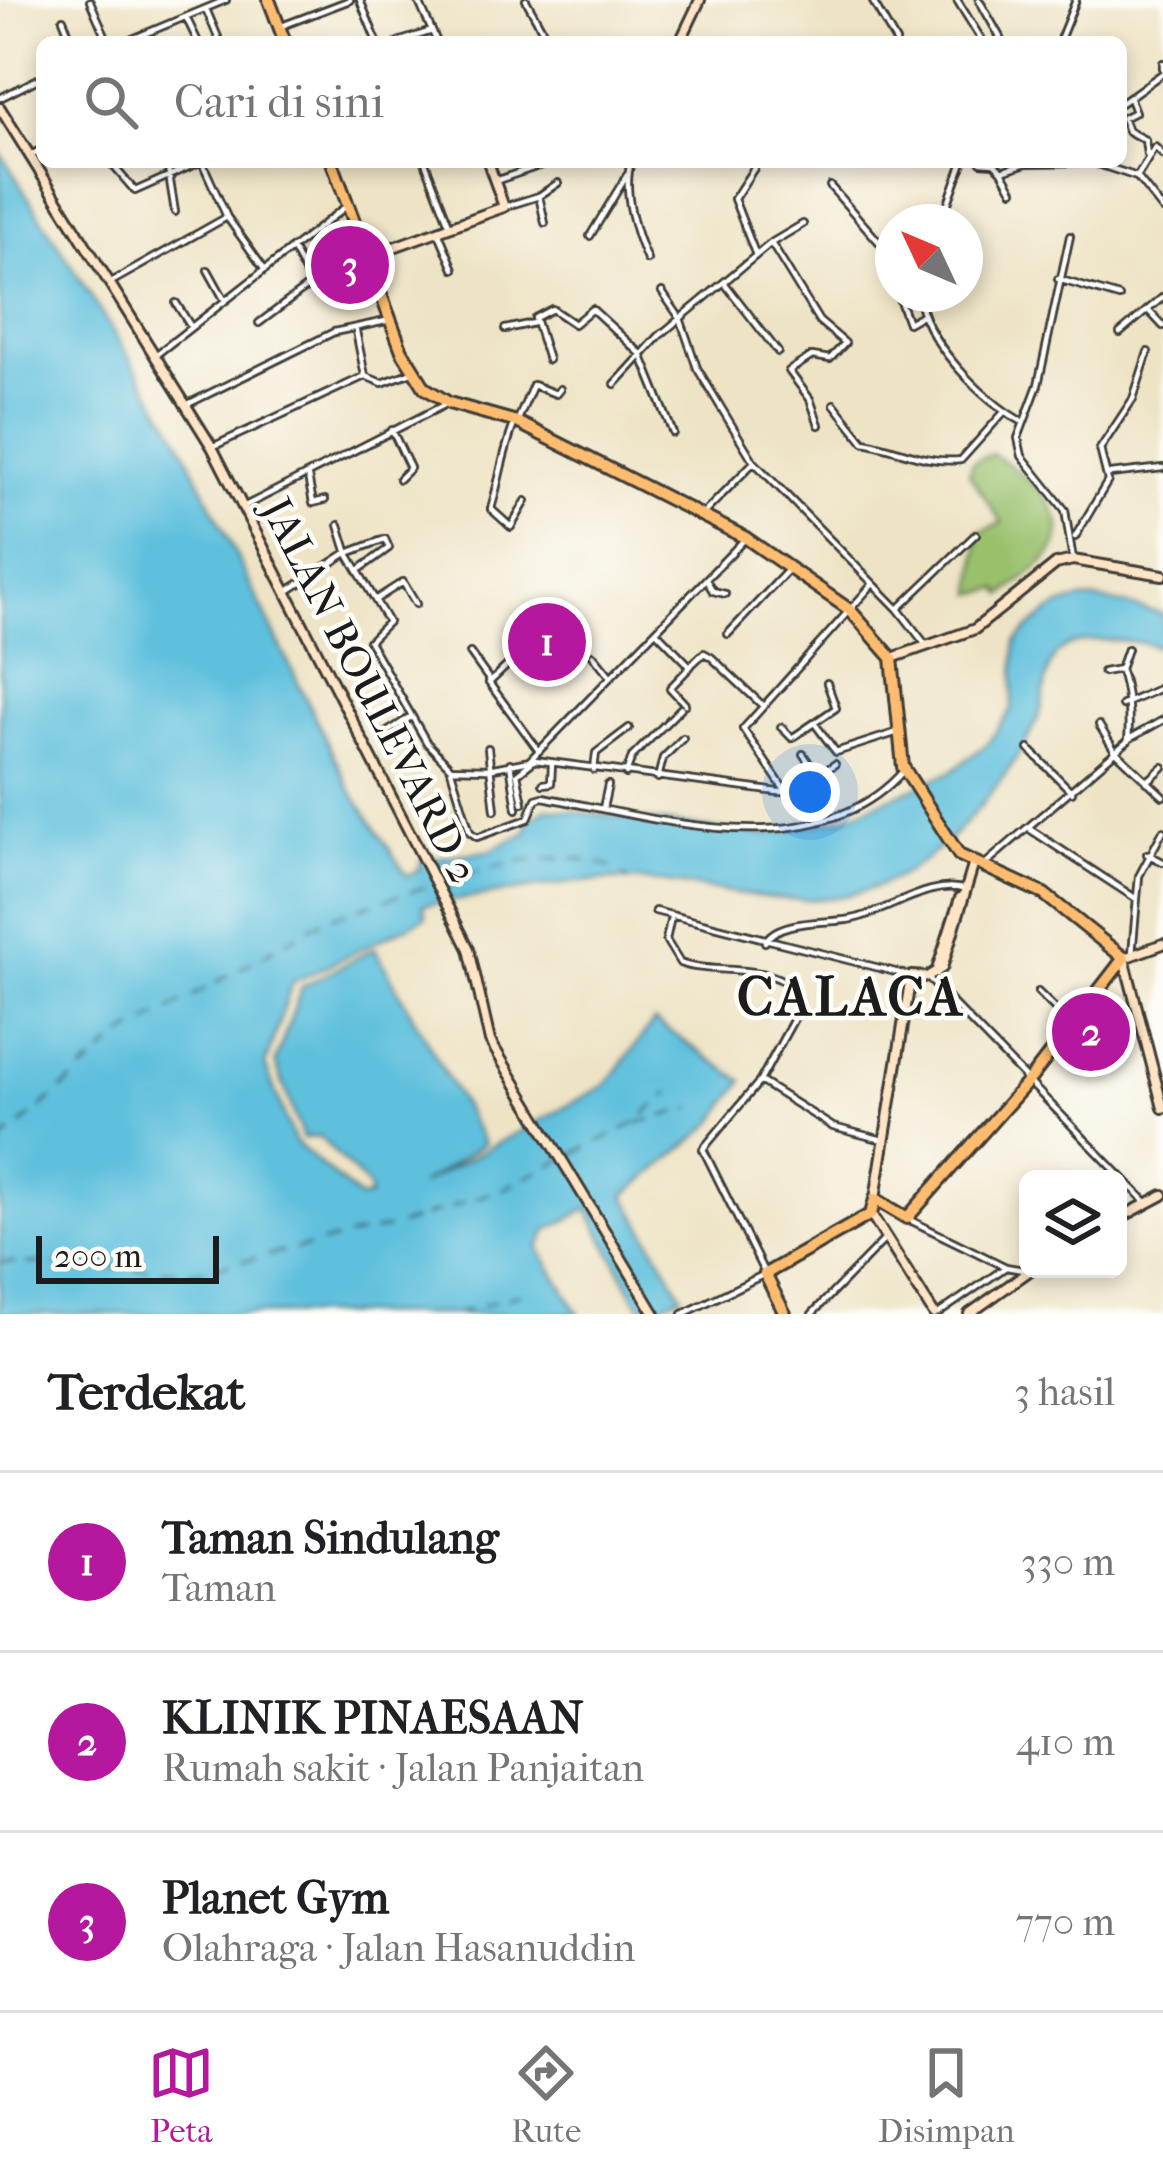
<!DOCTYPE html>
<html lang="id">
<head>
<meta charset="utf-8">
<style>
	:root { --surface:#fff; --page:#f6f6f6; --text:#202124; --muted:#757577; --line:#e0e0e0; --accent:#b5179e }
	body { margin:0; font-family:"IM FELL French Canon",serif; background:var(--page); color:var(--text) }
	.controls { position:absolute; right:36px; bottom:36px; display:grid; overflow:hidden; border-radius:18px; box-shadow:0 6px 18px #0003 }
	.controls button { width:108px; height:108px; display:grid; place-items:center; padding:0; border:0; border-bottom:3px solid var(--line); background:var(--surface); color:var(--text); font:60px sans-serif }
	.compass { position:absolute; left:875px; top:204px; width:108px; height:108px; border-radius:50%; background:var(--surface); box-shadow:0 6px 18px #0003; rotate:314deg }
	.scale { position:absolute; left:36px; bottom:30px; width:183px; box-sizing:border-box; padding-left:12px; border:6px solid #1c1c1c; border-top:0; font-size:33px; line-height:42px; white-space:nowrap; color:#1c1c1c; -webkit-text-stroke:9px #fdfcf7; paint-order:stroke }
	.you { position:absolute; left:810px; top:792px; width:42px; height:42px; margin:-30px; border:9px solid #fff; border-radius:50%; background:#1a73e8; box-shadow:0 0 0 18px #1a73e833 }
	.badge { display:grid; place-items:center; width:78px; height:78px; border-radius:50%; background:var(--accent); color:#fff; font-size:39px; font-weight:700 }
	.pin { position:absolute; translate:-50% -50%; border:6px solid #fff; box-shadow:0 3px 12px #0006 }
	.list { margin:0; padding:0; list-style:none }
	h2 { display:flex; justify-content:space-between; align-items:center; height:156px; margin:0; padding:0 48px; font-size:51px }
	h2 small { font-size:39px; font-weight:400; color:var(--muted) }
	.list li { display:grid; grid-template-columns:78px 1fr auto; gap:36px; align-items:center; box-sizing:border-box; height:180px; padding:0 48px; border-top:3px solid var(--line) }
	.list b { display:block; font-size:45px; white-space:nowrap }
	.list p { margin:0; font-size:39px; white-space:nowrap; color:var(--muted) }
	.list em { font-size:39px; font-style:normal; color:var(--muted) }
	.icon { flex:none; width:66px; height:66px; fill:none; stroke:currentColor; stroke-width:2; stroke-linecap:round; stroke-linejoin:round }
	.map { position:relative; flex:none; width:1163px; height:1314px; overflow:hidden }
	.search { position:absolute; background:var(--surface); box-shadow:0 6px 18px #0003; left:36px; right:36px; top:36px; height:132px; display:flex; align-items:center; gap:30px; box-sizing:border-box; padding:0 42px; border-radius:18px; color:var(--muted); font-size:45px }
	.sheet { height:696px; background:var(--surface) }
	nav { display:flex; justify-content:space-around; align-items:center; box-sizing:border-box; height:168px; border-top:3px solid var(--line); background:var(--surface); font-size:33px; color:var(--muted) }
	nav a { display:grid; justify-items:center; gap:6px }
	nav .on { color:var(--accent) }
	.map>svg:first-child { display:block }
	.green { fill:#99c16c; stroke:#5a6e44; stroke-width:3 }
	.water { fill:#5ec0dd; stroke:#3d6e7c; stroke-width:3 }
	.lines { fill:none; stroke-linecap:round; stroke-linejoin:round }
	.ferry { stroke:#365e69; stroke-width:3; stroke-dasharray:15 12; stroke-linecap:butt }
	.street-casing { stroke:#3c3a35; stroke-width:10 }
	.secondary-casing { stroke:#3c3a35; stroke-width:14 }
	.highway-casing { stroke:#3c3a35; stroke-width:16 }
	.street { stroke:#fff; stroke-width:4.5 }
	.secondary { stroke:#ffe4c6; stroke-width:8 }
	.highway { stroke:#febc70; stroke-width:10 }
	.labels { text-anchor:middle; stroke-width:9; stroke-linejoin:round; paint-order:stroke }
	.street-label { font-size:42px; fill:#1c1c1c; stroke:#fdfcf7 }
	.district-label { font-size:54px; font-weight:bold; letter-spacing:3px; fill:#1c1c1c; stroke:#fdfcf7 }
</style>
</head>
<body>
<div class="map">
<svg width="1163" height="1314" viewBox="0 0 1163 1314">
	<rect width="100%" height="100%" fill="#fdfcf7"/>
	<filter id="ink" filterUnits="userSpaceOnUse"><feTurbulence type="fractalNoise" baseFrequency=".00833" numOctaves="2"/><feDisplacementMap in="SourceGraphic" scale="24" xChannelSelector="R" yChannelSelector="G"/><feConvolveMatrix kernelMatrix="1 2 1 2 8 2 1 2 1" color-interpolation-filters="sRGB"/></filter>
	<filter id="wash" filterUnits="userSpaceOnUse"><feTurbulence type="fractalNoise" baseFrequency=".004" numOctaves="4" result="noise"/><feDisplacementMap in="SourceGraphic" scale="48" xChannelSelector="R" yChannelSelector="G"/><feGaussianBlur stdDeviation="2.7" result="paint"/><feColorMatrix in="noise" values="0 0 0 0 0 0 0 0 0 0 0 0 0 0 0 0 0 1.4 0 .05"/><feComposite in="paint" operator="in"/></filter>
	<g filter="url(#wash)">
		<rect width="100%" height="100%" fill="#eee3c5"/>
		<path class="green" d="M992 454C1023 473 1084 514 1048 558 1037 571 1017 583 1004 595L999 589 974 594 979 532 1002 523 969 473 972 462Z"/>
		<path class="water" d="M0 152 176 432 350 789 407 876 419 870 421 860 489 851 527 832 529 821 547 808 766 835 843 818 949 773 987 744 1012 709 1016 642C1070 584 1093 597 1163 614V649C1142 639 1075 634 1059 652 1043 668 1047 692 1040 712 1023 760 965 831 923 861 820 936 724 878 613 880 550 882 486 897 423 905L426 917 292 983 265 1065 294 1141 360 1199 369 1197V1188L319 1136 303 1138 275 1062 302 987 375 948 484 1144 420 1185 606 1085 654 1021 743 1081 712 1125 625 1195 682 1295 657 1306 639 1305 588 1209 548 1230 539 1248 579 1314H0Z"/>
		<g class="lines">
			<path class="ferry" d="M440 883C491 866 585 838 628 880
				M637 1123 693 1108
				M0 1143 122 1037 325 919 431 885
				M0 1262 196 1272 400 1225 505 1188 634 1124 670 1092
				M455 1314 521 1293"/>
		</g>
	</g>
	<g filter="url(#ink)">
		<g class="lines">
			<defs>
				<path id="street" d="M360 0 377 42
					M418 0 437 42
					M526 0 549 42
					M872 0 896 42
					M957 0 983 42
					M979 0 1000 37 996 42
					M90 1 108 42
					M206 9 220 42
					M186 17 198 42
					M63 19 72 42
					M279 27 350 0
					M125 42 226 0
					M398 42 432 31
					M1059 42 1076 0
					M1163 63V68
					M0 98 42 77
					M1130 99 1135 112 1123 118 1128 131 1145 140 1147 155
					M1121 103 1163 73
					M31 155 42 149
					M110 162 135 191 200 162
					M167 162 175 212
					M202 162 227 217 264 269
					M425 162 449 224
					M631 162C622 191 635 233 647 260
					M981 162 994 163 1002 171 1026 163 1087 162
					M1092 162 1137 177 1163 210
					M1002 171 1013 190
					M1137 177 1155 147 1163 155
					M495 181 550 162
					M830 186 893 258
					M539 196 545 223
					M504 207 539 196 558 183
					M941 222 963 162
					M438 231 454 269
					M590 236 627 175
					M1070 236 1038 385 1018 438 1022 456 1065 510 1073 560
					M771 243 803 224
					M755 253 734 199 758 162
					M208 270 224 299
					M1058 279 1119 297
					M113 281 227 217
					M726 285 778 352
					M662 292 680 318 697 368 754 462 705 512
					M919 294C921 338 984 402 1023 422
					M899 298 908 323 922 315
					M176 303 191 327
					M1148 310 1163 326
					M259 323 311 284 292 248
					M505 329 534 323
					M356 331 365 376
					M1120 333 1163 297
					M157 354 344 208
					M548 360 535 318 552 309 574 324 592 309 641 354 673 433
					M615 384 659 336 771 243 819 321 845 343 830 359 812 356 789 371 810 399 819 425
					M188 404 334 332 386 321
					M834 404 864 442C898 448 925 464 961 460L1004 412
					M515 422C503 451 500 478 491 509L511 527 526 501
					M517 422 533 385 556 394 560 389
					M392 430 410 468 399 479
					M212 447 365 376 382 383 412 372
					M754 462 898 609 926 645
					M1110 474 1163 468
					M308 477 313 503 325 500
					M243 507 444 405
					M339 525 348 554 388 622 369 641 427 743 451 768 488 769 535 760 778 792H795L835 764
					M1075 537 1108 481 1100 449 1133 399 1148 352
					M706 580 713 591 725 594
					M285 593 345 554 385 539 389 548 360 569
					M375 600 403 582 416 604
					M898 609 976 534
					M656 631 690 666 704 653 711 657 761 704
					M728 634 788 570
					M470 653 490 681
					M593 655 611 677
					M514 659 489 683 539 751
					M1120 669 1127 649
					M685 704 670 688 691 666
					M1122 705 1163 687
					M815 724 836 752 898 732
					M1099 725 1115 751 1163 796
					M781 727 792 738 836 708 827 683
					M384 734 411 717
					M1129 739 1163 720
					M488 748 495 810
					M1029 749 1072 792
					M803 754 818 776
					M529 761 743 541
					M510 763 517 809
					M451 770 470 832 477 837 528 819 536 799 543 797C656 818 818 870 904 770
					M594 770 596 753 629 728
					M626 774 632 757 681 708
					M658 778 663 758 683 738
					M1147 782 1163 767
					M543 784 551 783 552 764
					M786 792 743 729 872 585
					M523 803 517 774 535 760
					M603 808 608 785
					M1031 830 1135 898
					M1147 854 1163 862
					M984 865 1128 741C1130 719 1128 689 1120 669L1103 672
					M655 911 911 976
					M671 917 666 940 680 963C715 977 791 957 801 1006L760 1081 703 1149 765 1274 683 1314
					M765 942C778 918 827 924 852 919 889 912 931 878 966 890
					M1132 954 1139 876 1163 831
					M929 979 1146 1202
					M1038 992 1069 1022
					M760 1081 833 1127 883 1140
					M908 1219 1006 1267 1029 1271
					M812 1314 886 1238
					M938 1314 1006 1267"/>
				<path id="secondary" d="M680 42 700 0
					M0 108 212 447 456 923 469 949 490 1041 655 1314
					M369 256 504 207 488 162
					M892 658 975 629 1056 564 1073 560 1163 575
					M1163 944 1124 958 1163 1108
					M936 973 960 898
					M875 1199 911 976 927 977 942 968 973 866
					M871 1214 934 1314
					M1118 1219 1163 1195
					M969 1314 1032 1269"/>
				<path id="highway" d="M269 0 285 42
					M332 162 402 351 425 388 449 403 517 422 746 538 850 610 892 658 903 767 959 855 1044 894 1124 958 1031 1078 907 1218 875 1199 871 1214 765 1274 785 1314"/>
			</defs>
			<use href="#street" class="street-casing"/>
			<use href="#secondary" class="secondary-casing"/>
			<use href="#highway" class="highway-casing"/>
			<use href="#street" class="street"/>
			<use href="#secondary" class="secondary"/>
			<use href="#highway" class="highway"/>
		</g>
	</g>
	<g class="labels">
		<g class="street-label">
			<text transform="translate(371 690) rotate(63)" y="15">JALAN BOULEVARD 2</text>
		</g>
		<g class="district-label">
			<text x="851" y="1015">CALACA</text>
		</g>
	</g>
</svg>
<div class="controls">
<button><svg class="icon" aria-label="layers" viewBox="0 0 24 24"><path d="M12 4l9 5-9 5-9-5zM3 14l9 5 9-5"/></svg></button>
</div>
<svg class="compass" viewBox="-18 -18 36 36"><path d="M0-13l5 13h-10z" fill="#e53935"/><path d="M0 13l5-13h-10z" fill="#757577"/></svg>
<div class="scale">200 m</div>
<div class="you"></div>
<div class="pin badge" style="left:547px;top:642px">1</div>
<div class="pin badge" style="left:1091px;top:1032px">2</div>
<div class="pin badge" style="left:350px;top:265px">3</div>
<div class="search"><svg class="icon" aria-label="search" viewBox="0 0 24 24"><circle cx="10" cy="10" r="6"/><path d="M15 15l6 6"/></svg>Cari di sini</div>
</div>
<section class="sheet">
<h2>Terdekat<small>3 hasil</small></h2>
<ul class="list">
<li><span class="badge">1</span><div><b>Taman Sindulang</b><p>Taman</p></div><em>330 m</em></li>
<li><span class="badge">2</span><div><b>KLINIK PINAESAAN</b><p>Rumah sakit · Jalan Panjaitan</p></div><em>410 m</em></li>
<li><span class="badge">3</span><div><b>Planet Gym</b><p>Olahraga · Jalan Hasanuddin</p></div><em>770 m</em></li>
</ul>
</section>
<nav>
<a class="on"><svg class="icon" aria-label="map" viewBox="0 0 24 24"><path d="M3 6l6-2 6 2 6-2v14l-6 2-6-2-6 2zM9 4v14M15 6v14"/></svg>Peta</a>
<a><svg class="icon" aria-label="directions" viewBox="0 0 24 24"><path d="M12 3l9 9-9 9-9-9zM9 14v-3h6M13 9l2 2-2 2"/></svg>Rute</a>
<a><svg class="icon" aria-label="saved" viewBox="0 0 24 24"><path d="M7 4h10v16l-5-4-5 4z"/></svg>Disimpan</a>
</nav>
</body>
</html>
